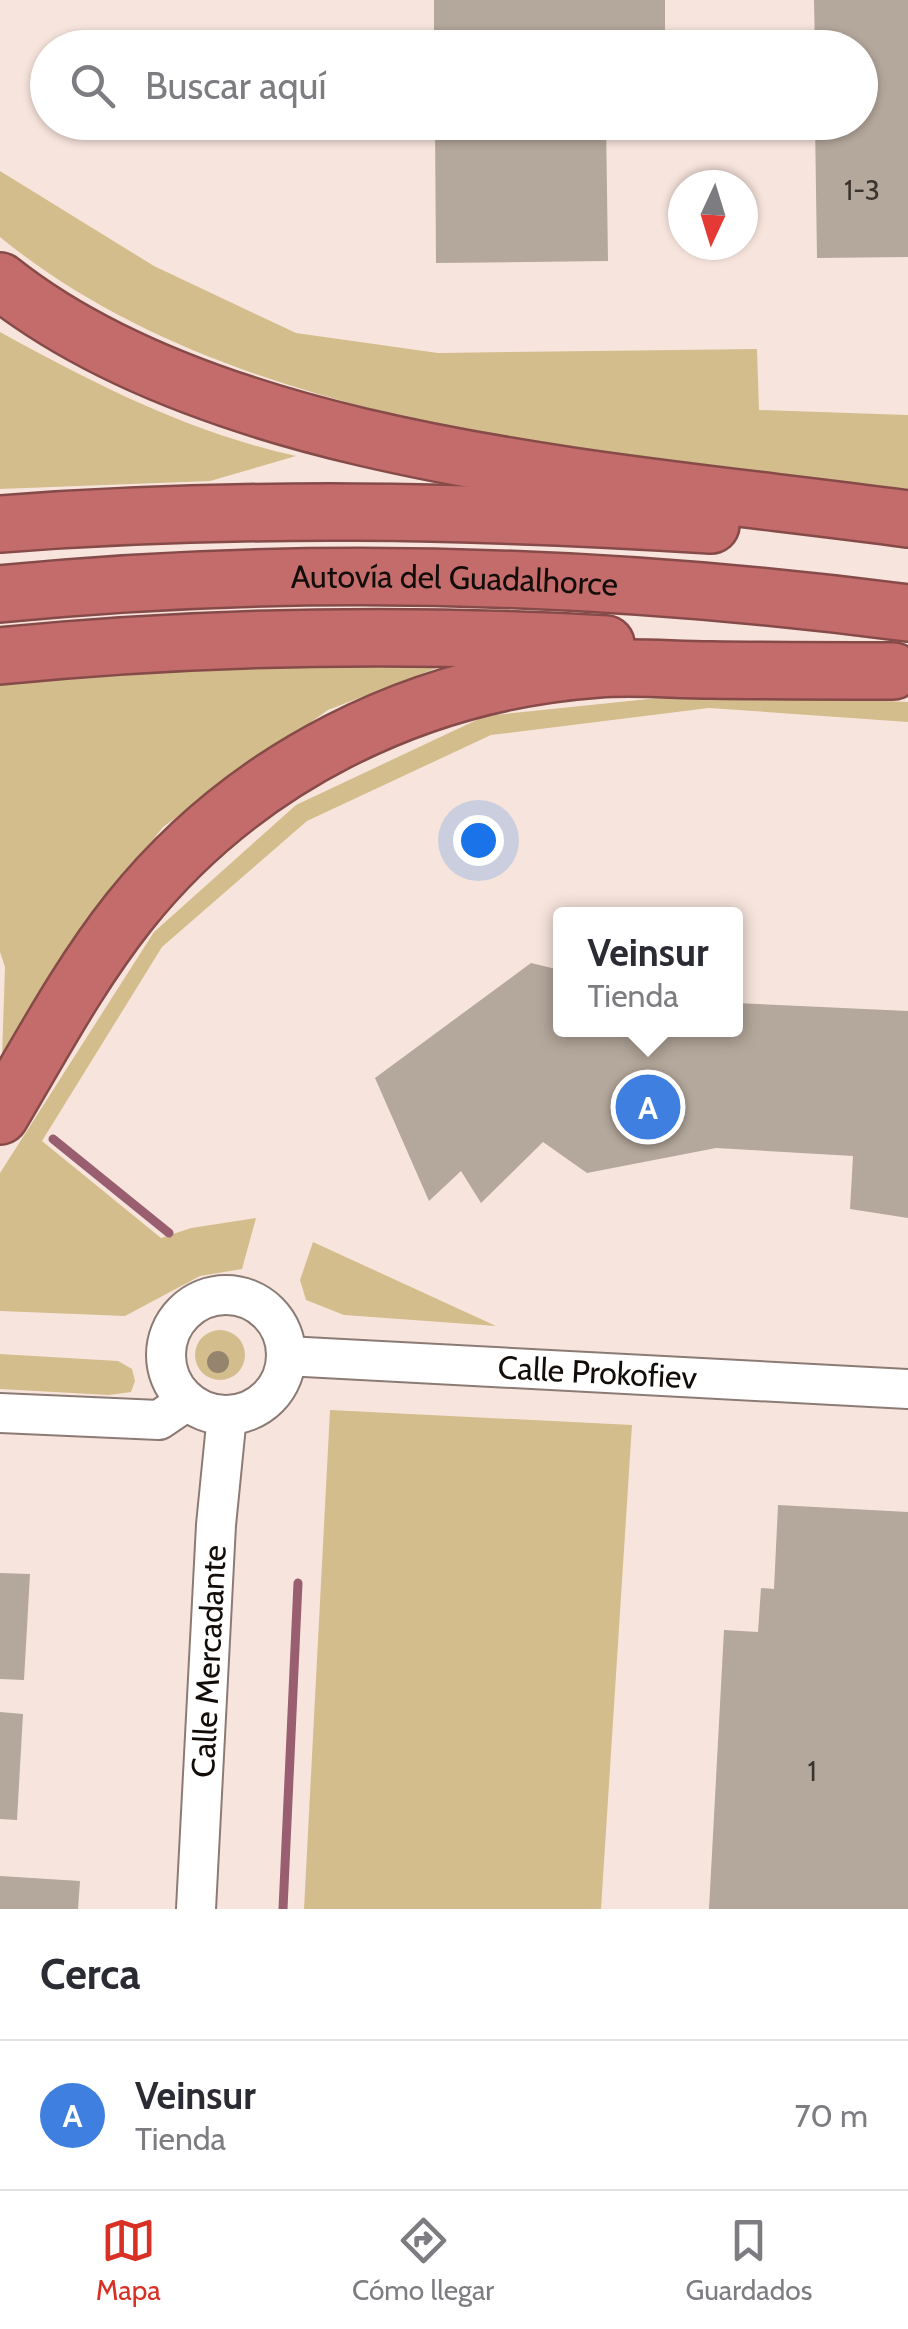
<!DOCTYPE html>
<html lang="es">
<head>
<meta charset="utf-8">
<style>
	:root { --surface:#fff; --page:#f2f2f3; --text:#2b2b33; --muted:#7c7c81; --line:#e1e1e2; --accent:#d93025 }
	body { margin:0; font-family:Cabin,sans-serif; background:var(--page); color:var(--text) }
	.compass { position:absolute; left:668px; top:170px; width:90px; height:90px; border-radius:50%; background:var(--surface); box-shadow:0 2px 8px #0004; rotate:184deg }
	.you { position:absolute; left:478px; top:840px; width:35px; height:35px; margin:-25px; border:8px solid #fff; border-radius:50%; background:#1a73e8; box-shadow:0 0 0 15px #1a73e833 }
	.badge { display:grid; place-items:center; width:65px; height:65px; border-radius:50%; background:var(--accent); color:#fff; font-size:32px; font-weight:700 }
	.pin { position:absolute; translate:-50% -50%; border:5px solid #fff; box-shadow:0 2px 10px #0006 }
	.popup { position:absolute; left:553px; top:907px; width:190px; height:130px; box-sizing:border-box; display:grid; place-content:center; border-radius:10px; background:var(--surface); filter:drop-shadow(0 2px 8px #0005); font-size:32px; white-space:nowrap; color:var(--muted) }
	.popup b { font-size:38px; color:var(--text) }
	.popup::after { content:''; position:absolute; left:50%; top:100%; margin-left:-20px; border:20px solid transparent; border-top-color:var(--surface) }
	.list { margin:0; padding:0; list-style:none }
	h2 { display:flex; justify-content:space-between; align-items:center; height:130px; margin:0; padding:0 40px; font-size:42px }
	h2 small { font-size:32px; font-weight:400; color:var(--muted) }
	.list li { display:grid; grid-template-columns:65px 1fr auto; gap:30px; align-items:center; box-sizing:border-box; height:150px; padding:0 40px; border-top:2px solid var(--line) }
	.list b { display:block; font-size:38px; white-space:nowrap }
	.list p { margin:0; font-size:32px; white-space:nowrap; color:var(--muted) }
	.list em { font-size:32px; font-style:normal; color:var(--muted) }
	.icon { flex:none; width:55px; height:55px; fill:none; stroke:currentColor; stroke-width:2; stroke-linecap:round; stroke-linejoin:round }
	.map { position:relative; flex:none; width:908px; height:1909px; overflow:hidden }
	.search { position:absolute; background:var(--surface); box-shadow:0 2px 8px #0004; left:30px; right:30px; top:30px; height:110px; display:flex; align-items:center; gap:25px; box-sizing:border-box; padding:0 35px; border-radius:55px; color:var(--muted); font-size:38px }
	.sheet { height:280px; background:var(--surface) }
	nav { display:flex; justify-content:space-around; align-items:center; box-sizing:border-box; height:140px; border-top:2px solid var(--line); background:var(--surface); font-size:28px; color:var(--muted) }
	nav a { display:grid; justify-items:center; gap:5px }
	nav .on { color:var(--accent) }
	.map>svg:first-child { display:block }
	.green { fill:#d4bd8c }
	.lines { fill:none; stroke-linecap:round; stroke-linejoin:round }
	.stream { stroke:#995f70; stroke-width:9 }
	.building { fill:#b4a79b }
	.minor-casing { stroke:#8c7b75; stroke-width:42 }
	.highway-casing { stroke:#864b49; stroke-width:60 }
	.minor { stroke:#fff; stroke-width:38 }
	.highway { stroke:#c46c6b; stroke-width:55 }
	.tree { fill:#95856e }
	.labels { text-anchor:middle; stroke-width:9; stroke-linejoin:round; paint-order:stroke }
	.number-label { font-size:28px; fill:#3b342e }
	.street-label { font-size:32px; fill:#130d0a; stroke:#fff }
</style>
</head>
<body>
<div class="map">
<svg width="908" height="1909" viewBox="0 0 908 1909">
	<rect width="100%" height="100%" fill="#f7e5dd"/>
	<path class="green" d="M0 171 154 266 296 333 438 353 757 349 759 410 908 415V497C615 453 237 431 0 237Z
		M0 332C97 385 188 432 296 456L210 481 0 489Z
		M199 663 442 666 328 710 163 827 62 955 2 1057 5 967 0 952V684Z
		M707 693 908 702V722L709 708 491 735 307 821 162 947 42 1141 161 1238 191 1228 256 1218 242 1269 200 1276 125 1316 0 1311V1173L154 932 296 805 485 716Z
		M313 1242 496 1326 344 1315 306 1300 300 1280Z
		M195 1355a25 25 0 1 1 50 0a25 25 0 1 1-50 0Z
		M0 1354 118 1361 132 1369 135 1381 131 1392 109 1395 0 1389Z
		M330 1410 632 1425 601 1909H304Z"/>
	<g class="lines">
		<path class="stream" d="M53 1139 169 1233
			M283 1909 298 1583"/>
	</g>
	<path class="building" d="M434 0H665V40H605V48H434Z
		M814 0H908V257L817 258 815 122H860V48H815Z
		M435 122H606L608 261 436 263Z
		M531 963 560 970V1030H736V1003L908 1011V1218L850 1209 853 1156 716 1148 587 1173 543 1142 481 1203 461 1171 429 1201 375 1078Z
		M778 1505 908 1512V1909H709L724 1630 758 1632 761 1588 774 1589Z
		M0 1573 30 1574 24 1680 0 1679Z
		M0 1712 23 1714 17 1820 0 1819Z
		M0 1876 80 1881 78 1909H0Z"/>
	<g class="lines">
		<defs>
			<g id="minor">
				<circle cx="226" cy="1355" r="60"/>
				<path id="s1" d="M286 1356 908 1389"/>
				<path d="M0 1413 159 1420 187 1401"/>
				<path id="s2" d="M196 1909 216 1525 227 1415"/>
			</g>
			<g id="highway">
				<path d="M0 281C225 459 630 481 908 519"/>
				<path d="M0 524C238 506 473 510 711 525"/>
				<path id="s3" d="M0 594C303 564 606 574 908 613"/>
				<path d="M0 656C202 636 404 633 606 644"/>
				<path d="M0 1116C41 1047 79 975 129 912 244 768 416 682 598 669 635 666 674 670 711 670 772 671 832 671 893 671"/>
			</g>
		</defs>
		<use href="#minor" class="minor-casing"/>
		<use href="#highway" class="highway-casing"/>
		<use href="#minor" class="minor"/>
		<use href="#highway" class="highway"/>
	</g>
	<circle class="tree" cx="218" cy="1362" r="11"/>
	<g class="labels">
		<g class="number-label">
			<text x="862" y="200">1-3</text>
			<text x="812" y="1781">1</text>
		</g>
		<g class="street-label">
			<text dy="11" stroke="none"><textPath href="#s3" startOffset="455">Autovía del Guadalhorce</textPath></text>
			<text dy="11" stroke="none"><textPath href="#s1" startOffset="312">Calle Prokofiev</textPath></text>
			<text dy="11" stroke="none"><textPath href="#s2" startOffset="248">Calle Mercadante</textPath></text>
		</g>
	</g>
</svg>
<svg class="compass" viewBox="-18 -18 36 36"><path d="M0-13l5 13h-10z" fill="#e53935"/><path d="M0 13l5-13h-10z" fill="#7c7c81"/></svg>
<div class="you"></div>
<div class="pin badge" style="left:648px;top:1107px;background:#3f7fe0">A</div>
<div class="popup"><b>Veinsur</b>Tienda</div>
<div class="search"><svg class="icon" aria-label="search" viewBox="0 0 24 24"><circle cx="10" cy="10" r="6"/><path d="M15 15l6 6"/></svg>Buscar aquí</div>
</div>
<section class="sheet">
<h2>Cerca<small></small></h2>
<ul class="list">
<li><span class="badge" style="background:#3f7fe0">A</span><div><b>Veinsur</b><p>Tienda</p></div><em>70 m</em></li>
</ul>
</section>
<nav>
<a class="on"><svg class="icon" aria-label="map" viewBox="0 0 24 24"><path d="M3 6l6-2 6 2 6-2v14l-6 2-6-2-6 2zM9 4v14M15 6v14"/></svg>Mapa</a>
<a><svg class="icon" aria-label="directions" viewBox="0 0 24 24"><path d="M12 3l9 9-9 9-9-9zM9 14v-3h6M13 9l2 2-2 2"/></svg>Cómo llegar</a>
<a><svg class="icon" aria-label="saved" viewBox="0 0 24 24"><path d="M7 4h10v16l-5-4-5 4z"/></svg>Guardados</a>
</nav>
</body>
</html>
